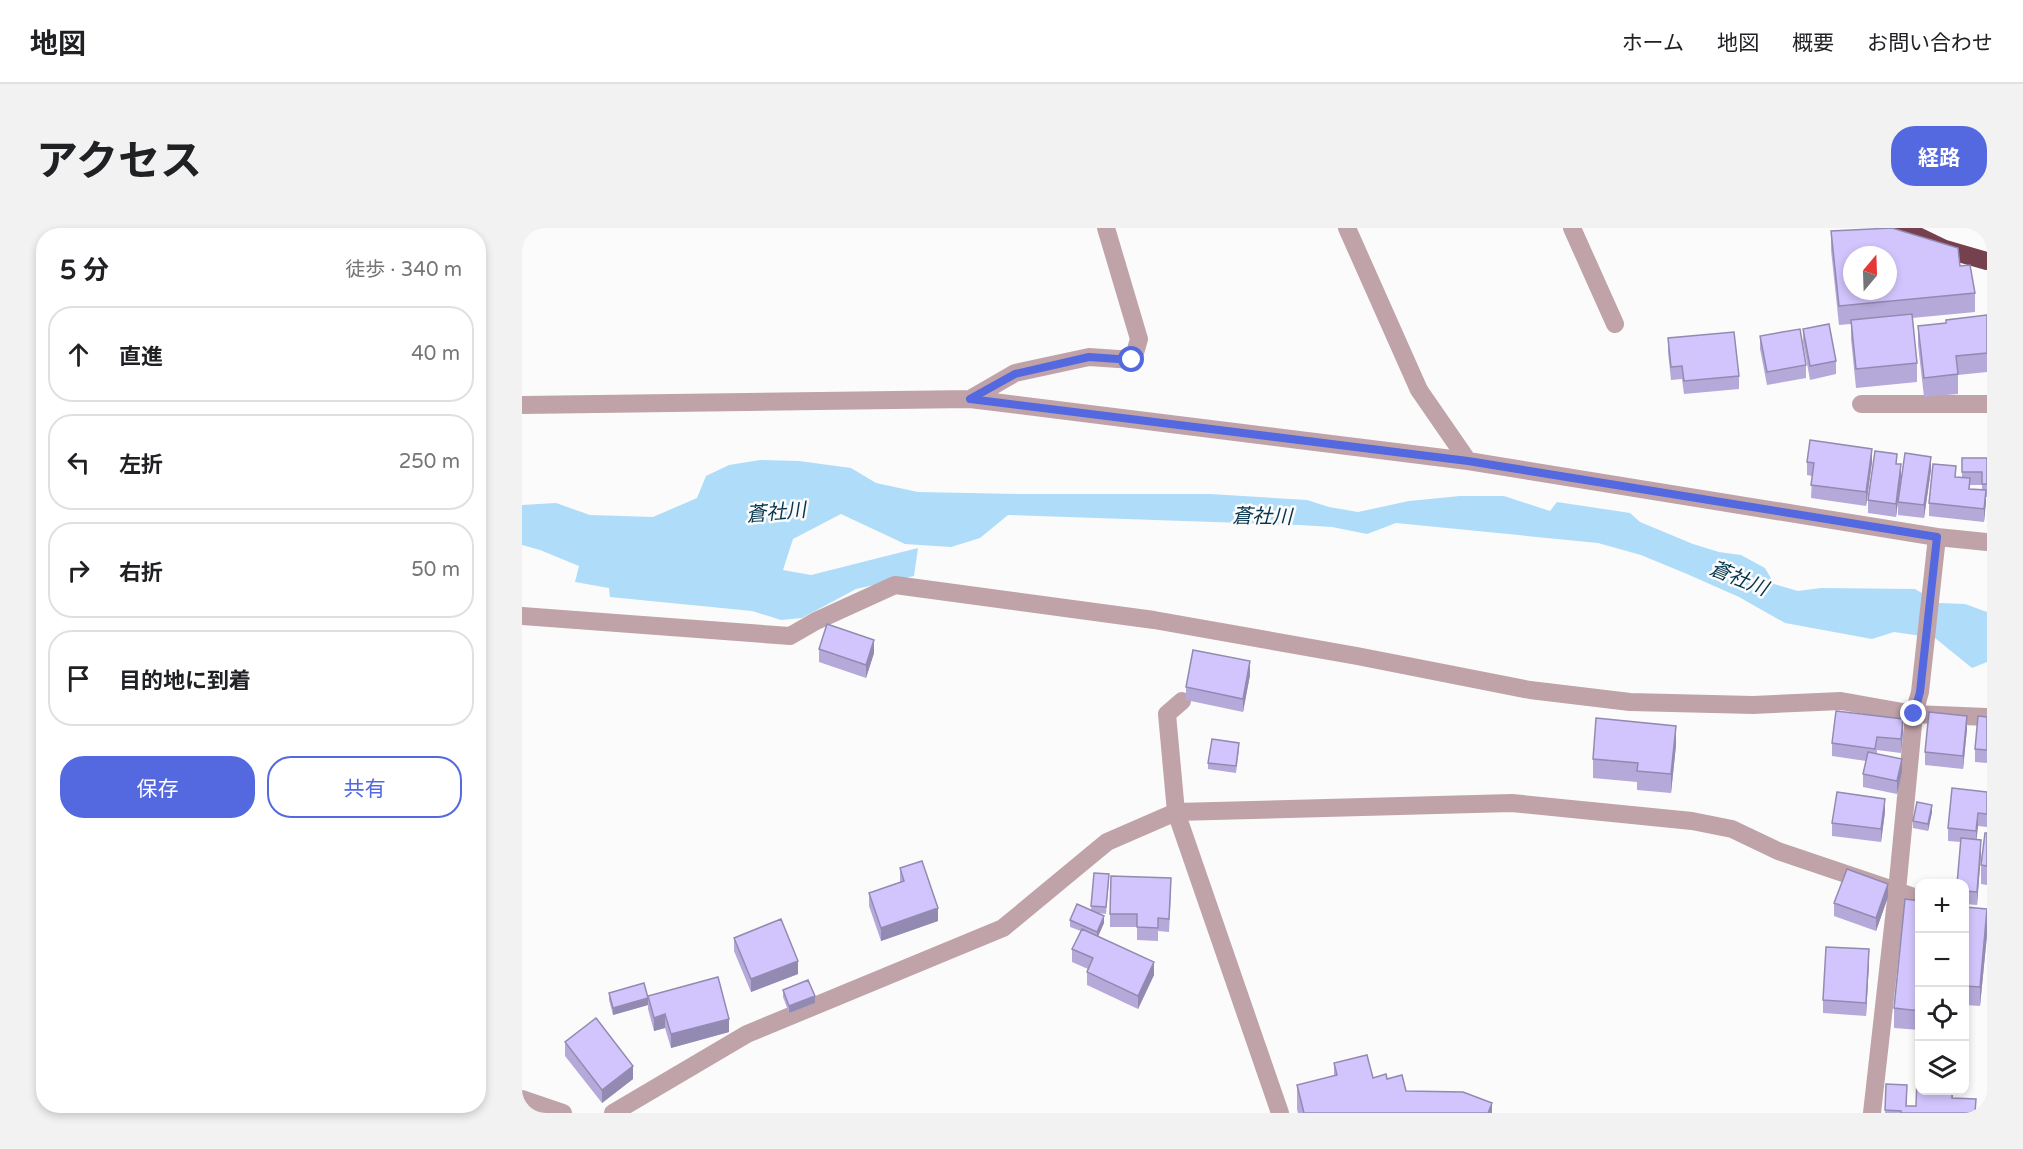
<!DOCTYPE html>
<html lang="ja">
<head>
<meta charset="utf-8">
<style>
	:root { --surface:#fff; --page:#f2f2f2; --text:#202124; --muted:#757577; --line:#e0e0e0; --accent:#5469df }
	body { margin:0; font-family:"Varela Round","Noto Sans JP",sans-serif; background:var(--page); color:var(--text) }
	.controls { position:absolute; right:18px; bottom:18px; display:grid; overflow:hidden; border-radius:12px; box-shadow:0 3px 9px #0003 }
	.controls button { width:54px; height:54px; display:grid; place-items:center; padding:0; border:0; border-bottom:2px solid var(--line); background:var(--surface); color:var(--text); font:30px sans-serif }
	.compass { position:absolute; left:1321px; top:18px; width:54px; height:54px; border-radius:50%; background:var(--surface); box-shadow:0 3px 9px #0003; rotate:19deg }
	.stop { position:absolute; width:18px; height:18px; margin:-14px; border:4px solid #5469df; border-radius:50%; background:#fff }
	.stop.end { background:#5469df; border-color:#fff; box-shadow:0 2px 6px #0008 }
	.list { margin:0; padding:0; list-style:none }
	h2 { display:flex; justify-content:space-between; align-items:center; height:78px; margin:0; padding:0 24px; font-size:26px }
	h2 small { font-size:20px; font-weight:400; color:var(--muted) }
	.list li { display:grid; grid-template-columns:39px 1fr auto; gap:18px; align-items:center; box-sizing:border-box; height:96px; margin:0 12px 12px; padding:0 12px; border:2px solid var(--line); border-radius:24px }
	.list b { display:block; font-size:22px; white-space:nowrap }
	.list em { font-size:20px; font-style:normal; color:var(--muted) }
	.actions { display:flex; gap:12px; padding:18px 24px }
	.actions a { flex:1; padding:14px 0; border:2px solid var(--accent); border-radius:24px; text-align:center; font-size:21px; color:var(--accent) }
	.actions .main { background:var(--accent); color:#fff }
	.icon { flex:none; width:33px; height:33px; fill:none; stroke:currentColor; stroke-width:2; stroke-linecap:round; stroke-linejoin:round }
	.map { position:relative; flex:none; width:1465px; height:885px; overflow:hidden; border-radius:24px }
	header { display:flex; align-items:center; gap:36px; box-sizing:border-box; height:84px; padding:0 30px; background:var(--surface); border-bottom:2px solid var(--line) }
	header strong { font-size:28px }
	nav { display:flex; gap:33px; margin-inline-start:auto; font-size:21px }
	.intro { display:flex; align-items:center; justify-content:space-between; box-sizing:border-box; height:144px; padding:0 36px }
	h1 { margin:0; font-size:42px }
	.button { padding:15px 27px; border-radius:24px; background:var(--accent); color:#fff; font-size:21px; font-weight:700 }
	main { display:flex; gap:36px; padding:0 36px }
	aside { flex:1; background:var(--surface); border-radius:24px; box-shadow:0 3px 9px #0003 }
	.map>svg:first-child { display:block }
	.water { fill:#afdcf9 }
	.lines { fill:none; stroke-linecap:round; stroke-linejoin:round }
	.minor { stroke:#c0a3a9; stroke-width:18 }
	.highway { stroke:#77404f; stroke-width:18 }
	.wall { fill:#b5a9da; fill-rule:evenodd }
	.shaded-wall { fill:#938ab1 }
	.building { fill:#d2c5fd; stroke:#938ab1; stroke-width:1.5; fill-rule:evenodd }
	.route { stroke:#5469df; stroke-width:8 }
	.labels { text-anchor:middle; stroke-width:5; stroke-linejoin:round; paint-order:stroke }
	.water-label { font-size:20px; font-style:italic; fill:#05364e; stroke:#fbfbfb }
</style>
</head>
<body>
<header>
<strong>地図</strong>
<nav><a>ホーム</a><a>地図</a><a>概要</a><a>お問い合わせ</a></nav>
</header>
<div class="intro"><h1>アクセス</h1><a class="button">経路</a></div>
<main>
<aside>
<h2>5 分<small>徒歩 · 340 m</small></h2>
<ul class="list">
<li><svg class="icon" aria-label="ahead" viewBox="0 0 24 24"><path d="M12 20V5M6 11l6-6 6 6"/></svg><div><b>直進</b></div><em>40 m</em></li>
<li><svg class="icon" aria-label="left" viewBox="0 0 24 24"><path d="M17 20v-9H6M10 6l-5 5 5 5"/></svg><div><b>左折</b></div><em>250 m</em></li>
<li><svg class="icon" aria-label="right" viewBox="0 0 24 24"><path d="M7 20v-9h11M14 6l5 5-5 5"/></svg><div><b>右折</b></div><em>50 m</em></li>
<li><svg class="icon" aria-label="arrive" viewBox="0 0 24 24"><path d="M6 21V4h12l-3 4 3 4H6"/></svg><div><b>目的地に到着</b></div></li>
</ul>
<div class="actions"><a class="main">保存</a><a>共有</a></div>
</aside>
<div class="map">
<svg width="1465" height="885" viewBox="0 0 1465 885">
	<rect width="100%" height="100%" fill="#fbfbfb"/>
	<path class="water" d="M238 232 277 233 329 240 354 255 396 264 495 266H688L785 272 807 279 836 284 887 273 938 268H982L1028 283 1035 274 1108 285 1118 294 1171 316 1197 324 1219 327 1243 340 1252 356 1276 363 1299 360 1393 361 1417 375 1443 376 1465 384V434L1450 440 1413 410 1372 404 1350 411 1263 395 1217 369 1165 346 1119 327 1076 315 874 295 845 306 810 299 777 297 486 287 458 310 429 319 383 316 319 286 271 311 261 342 289 347 396 320 392 348 334 361 280 390 259 392 230 383 88 369 87 360 53 354 57 338 18 322 0 317V277L34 275 68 287 131 289 175 270 184 248 207 237Z"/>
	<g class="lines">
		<path class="minor" d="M825 0 897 162 946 233
			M1050 0 1093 96
			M448 171 493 145 567 129 611 132 617 111 584 0
			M1339 176H1465
			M0 177 448 171 946 233 1415 309 1465 314
			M0 388 268 408 294 393 373 357 632 392 835 428 1008 462 1108 474 1231 477 1319 473 1392 486 1465 489
			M660 473 645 486 654 584 758 885
			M0 871 41 885
			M91 885 225 806 481 700 585 614 654 584 990 575 1170 593 1210 601 1256 623 1398 671
			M1350 885 1375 663 1392 486 1398 464 1415 309"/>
		<path class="highway" d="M1379 0 1423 21 1465 33"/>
	</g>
	<path class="wall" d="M1309 3 1438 38 1453 65V84L1390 90 1395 135V154L1334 160 1329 111V96L1317 97 1309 22Z
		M1465 87V144L1436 147V166L1402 169 1396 117V98L1424 95Z
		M1281 101 1314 133V146L1288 152 1281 114Z
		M1238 108 1284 137V150L1245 157 1238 121Z
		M1146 110 1217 148V161L1162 166 1160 151 1149 152 1146 124Z
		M1440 230H1465V269H1464L1462 294 1407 288V275L1434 249 1440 250ZM1448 257H1460V262L1448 261Z
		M1285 234H1350L1344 278 1289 270 1290 248 1285 247Z
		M1375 236 1379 249 1374 289 1346 285V272Z
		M1409 242 1402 290 1376 287V274Z
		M297 421 352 425 344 450 297 434Z
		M728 447 721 484 664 472V459Z
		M1465 489V535L1453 534V521Z
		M1445 501 1441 541 1403 537V524Z
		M1381 504 1379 525 1355 522V526L1380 544 1375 566 1341 559V546L1344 533 1310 528V515Z
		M1154 517 1149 565 1115 562V554L1071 550V531Z
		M717 522 714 545 686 541V535Z
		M1465 564V599L1456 598 1454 612 1459 625 1455 677 1443 676V656L1439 614 1426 613V600Z
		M1363 584 1359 614 1310 608V595Z
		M1410 584 1406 603 1391 600V593Z
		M1465 605V657L1459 656V637Z
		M378 640 416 693 359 713 347 678V665L378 654Z
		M572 645 587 653 584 686 576 685 582 695 576 708 632 747 616 781 565 757V744L566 741 550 734V721L559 703 548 699V692L569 682Z
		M649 663 647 704 636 703V713L615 712V699H588V686Z
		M1366 669 1354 703 1312 688V675Z
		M1398 673V802L1372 800V780Z
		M1443 679 1465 681V707L1458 778 1443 777Z
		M212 710 276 746 229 764 212 723Z
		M1347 734 1344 788 1301 785V772Z
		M261 762 293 775 267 785 261 769Z
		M87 765 126 770 207 804 149 820 143 800 132 803 126 781V777L91 787 87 772Z
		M43 814 111 851 80 875 43 828Z
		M812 835 851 850 865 851 884 863 970 885H776L775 881V857L812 848Z
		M1364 856 1385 878H1394L1431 862V870L1454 885H1363Z"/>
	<path class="shaded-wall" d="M1350 221V234L1344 278V264Z
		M1409 229V242L1402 290V277Z
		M1379 236V249L1374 289V276Z
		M1464 262V275L1462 294V281Z
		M352 412V425L344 450V437Z
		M728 433V447L721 484V471Z
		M1445 488V501L1441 541V528Z
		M1381 491V504L1379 525V511Z
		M1154 498V517L1149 565V546Z
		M1380 531V544L1375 566V553Z
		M1363 571V584L1359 614V601Z
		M1410 577V584L1406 603V596Z
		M1456 585V598L1454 616V603Z
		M1459 612V625L1455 677V664Z
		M1366 656V669L1354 703V690Z
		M416 680V693L359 713V700Z
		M582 688V695L575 711V704Z
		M1465 688V707L1458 778V759Z
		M1347 721V734L1344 788V775Z
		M276 733V746L229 764V751Z
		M632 734V747L616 781V768Z
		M293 768V775L267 785V778Z
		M126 770V777L91 787V780Z
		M143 786V800L132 803V790Z
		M207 791V804L149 820V806Z
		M111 838V851L80 875V862Z
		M970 875V885H966Z"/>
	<path class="building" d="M1370 0 1436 20 1438 38 1448 37 1453 65 1317 78 1309 3ZM1330 27H1366V63H1330Z
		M1390 86 1395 135 1334 141 1329 92Z
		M1465 87V125L1434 128 1436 146 1402 150 1396 98 1424 95V92Z
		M1307 96 1314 133 1288 138 1281 101Z
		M1278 101 1284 137 1245 144 1238 108Z
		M1212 104 1217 148 1162 153 1160 138 1149 139 1146 110Z
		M1288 212 1350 221 1344 264 1289 257 1292 235 1285 234Z
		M1353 223 1375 226 1374 236H1379L1374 276 1346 272Z
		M1383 225 1409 229 1402 277 1376 274Z
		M1440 230H1465V256H1460V244H1440Z
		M1411 236 1434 238 1433 249 1448 250 1447 261 1464 262 1462 281 1407 275Z
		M305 396 352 412 344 437 297 421Z
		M671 422 728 433 721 471 664 459Z
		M1314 483 1381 491 1379 511 1355 509 1353 521 1310 515Z
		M1407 484 1445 488 1441 528 1403 524Z
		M1456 488 1465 489V522L1453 521Z
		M1074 490 1154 498 1149 546 1115 543 1116 535 1071 531Z
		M690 511 717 515 714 538 686 535Z
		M1346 524 1380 531 1375 553 1341 546Z
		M1430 560 1465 564V586L1456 585 1454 603 1426 600Z
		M1315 564 1363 571 1359 601 1310 595Z
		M1395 574 1410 577 1406 596 1391 593Z
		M1463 605H1465V638L1459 637Z
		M1439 610 1459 612 1455 664 1443 663V656H1435Z
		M400 633 416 680 359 700 347 665 382 653 378 640Z
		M1325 641 1366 656 1354 690 1312 675Z
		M572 645 587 646 584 679 569 678Z
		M589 648 649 650 647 691 636 690V700L615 699V686H588Z
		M1383 671 1398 673V783L1372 780Z
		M555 676 582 688 575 704 548 692Z
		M1443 679 1465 681 1458 759 1443 758Z
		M259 691 276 733 229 751 212 710Z
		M560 701 632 734 616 768 565 744 571 730 550 721Z
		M1304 719 1347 721 1344 775 1301 772Z
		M196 749 207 791 149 806 143 786 132 790 126 768Z
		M286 752 293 768 267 778 261 762Z
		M122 755 126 770 91 780 87 765Z
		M74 790 111 838 80 862 43 814Z
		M845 827 851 850 864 846 865 851 880 847 884 863 941 864 970 875 966 885H782L775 857 815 847 812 835Z
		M1395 851H1398V862H1430V870L1454 871 1453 885H1379V883L1363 882 1364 856 1385 857 1384 878H1394Z"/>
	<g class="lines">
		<path class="route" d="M610 132 567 129 493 146 448 171 946 233 1415 309 1398 464 1392 486"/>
	</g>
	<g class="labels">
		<g class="water-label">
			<text transform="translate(254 284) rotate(-5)" y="7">蒼社川</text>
			<text transform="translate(740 288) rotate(1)" y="7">蒼社川</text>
			<text transform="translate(1217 350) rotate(22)" y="7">蒼社川</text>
		</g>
	</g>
</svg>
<div class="controls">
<button>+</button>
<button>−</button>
<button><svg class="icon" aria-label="locate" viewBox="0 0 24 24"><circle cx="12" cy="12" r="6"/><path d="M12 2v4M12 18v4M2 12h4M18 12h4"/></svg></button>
<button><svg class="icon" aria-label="layers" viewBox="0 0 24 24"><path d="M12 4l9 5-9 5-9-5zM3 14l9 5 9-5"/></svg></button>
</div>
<svg class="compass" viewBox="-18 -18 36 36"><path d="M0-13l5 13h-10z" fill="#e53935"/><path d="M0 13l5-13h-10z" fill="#757577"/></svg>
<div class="stop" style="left:610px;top:132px"></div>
<div class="stop end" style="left:1392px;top:486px"></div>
</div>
</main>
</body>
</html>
